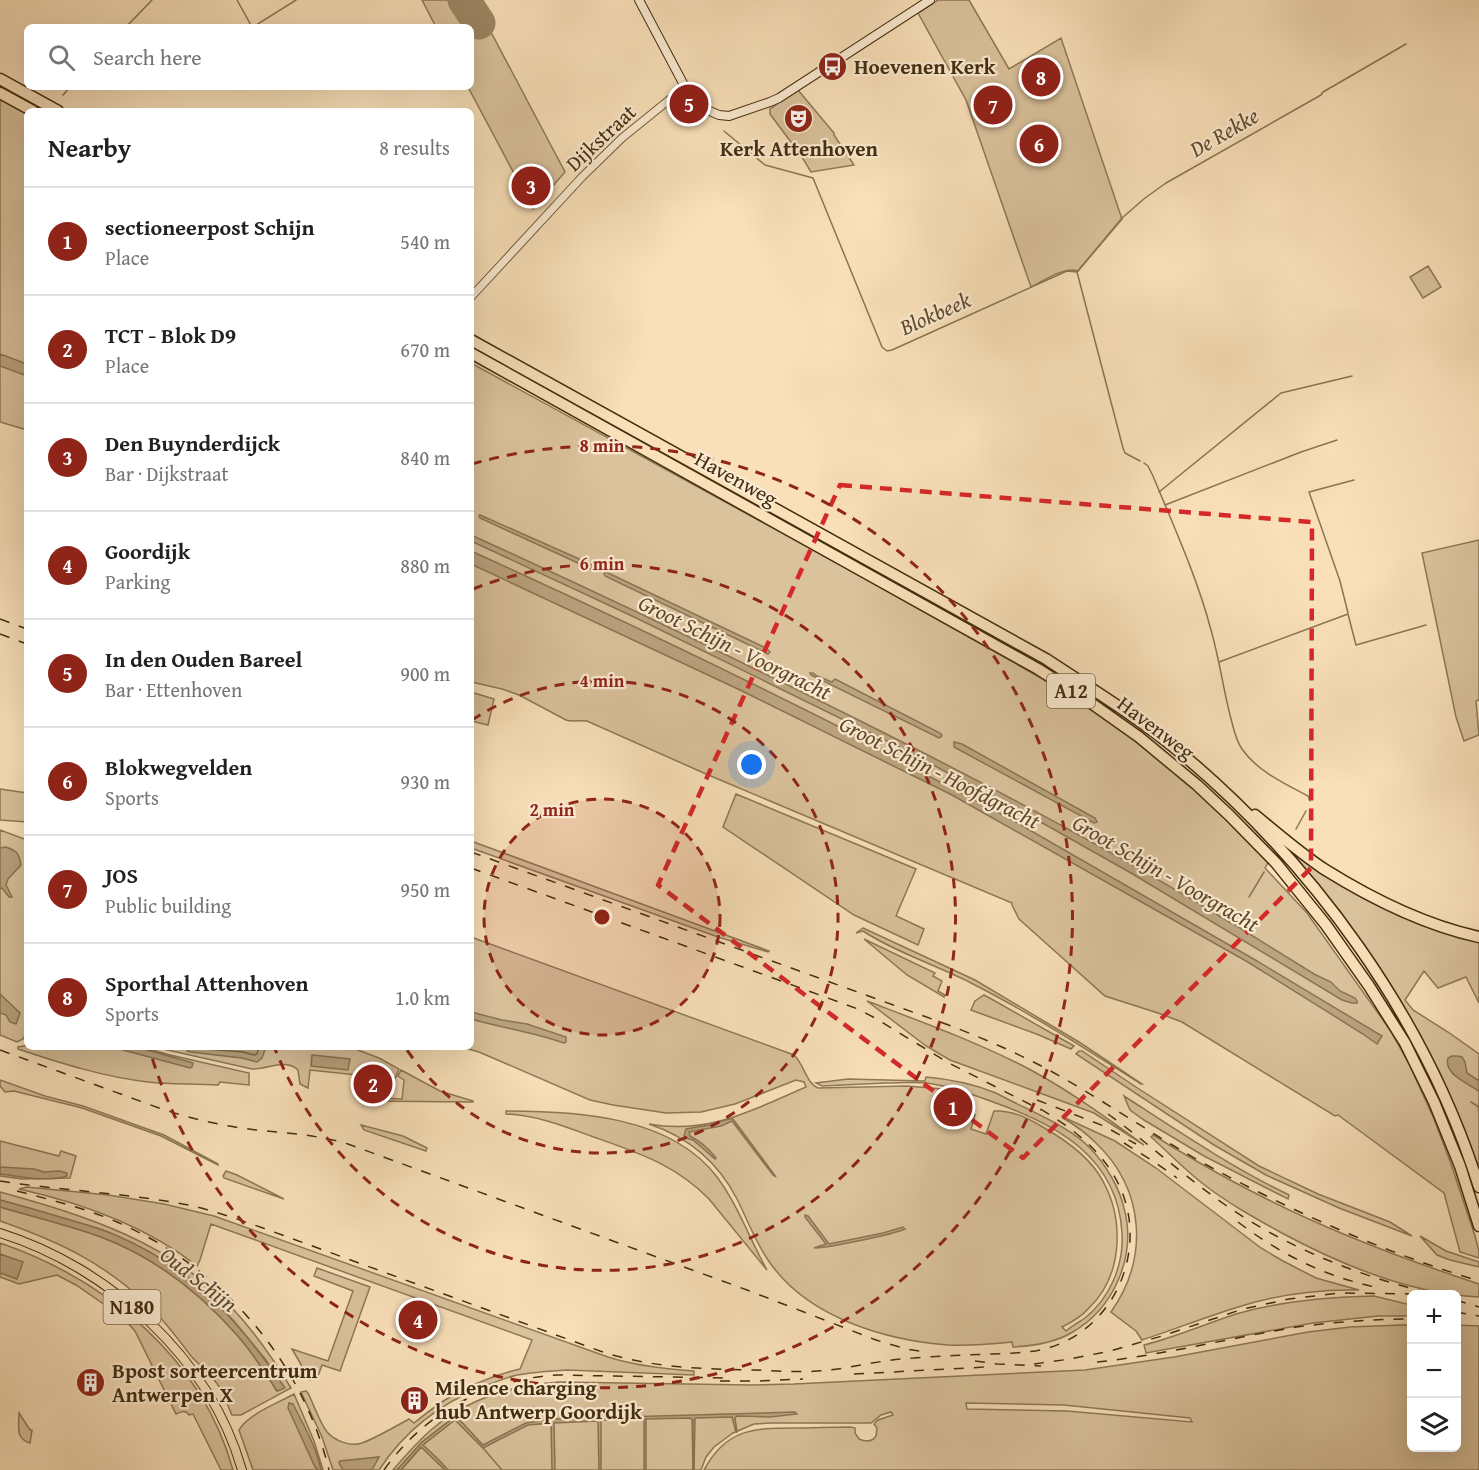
<!DOCTYPE html>
<html lang="en">
<head>
<meta charset="utf-8">
<style>
	:root { --surface:#fff; --page:#f2f2f2; --text:#202124; --muted:#757577; --line:#e0e0e0; --accent:#8f2418 }
	body { margin:0; font-family:"Gentium Book Plus",serif; background:var(--page); color:var(--text) }
	.controls { position:absolute; right:18px; bottom:18px; display:grid; overflow:hidden; border-radius:9px; box-shadow:0 6px 24px #0002 }
	.controls button { width:54px; height:54px; display:grid; place-items:center; padding:0; border:0; border-bottom:2px solid var(--line); background:var(--surface); color:var(--text); font:30px sans-serif }
	.you { position:absolute; left:752px; top:765px; width:21px; height:21px; margin:-15px; border:4px solid #fff; border-radius:50%; background:#1a73e8; box-shadow:0 0 0 9px #1a73e833 }
	.badge { display:grid; place-items:center; width:39px; height:39px; border-radius:50%; background:var(--accent); color:#fff; font-size:20px; font-weight:700 }
	.pin { position:absolute; translate:-50% -50%; border:3px solid #fff; box-shadow:0 2px 6px #0006 }
	.list { margin:0; padding:0; list-style:none }
	h2 { display:flex; justify-content:space-between; align-items:center; height:78px; margin:0; padding:0 24px; font-size:26px }
	h2 small { font-size:20px; font-weight:400; color:var(--muted) }
	.list li { display:grid; grid-template-columns:39px 1fr auto; gap:18px; align-items:center; box-sizing:border-box; height:108px; padding:0 24px; border-top:2px solid var(--line) }
	.list b { display:block; font-size:22px; white-space:nowrap }
	.list p { margin:0; font-size:20px; white-space:nowrap; color:var(--muted) }
	.list em { font-size:20px; font-style:normal; color:var(--muted) }
	.icon { flex:none; width:33px; height:33px; fill:none; stroke:currentColor; stroke-width:2; stroke-linecap:round; stroke-linejoin:round }
	.map { position:relative; flex:none; width:1479px; height:1470px; overflow:hidden }
	.search { position:absolute; background:var(--surface); box-shadow:0 6px 24px #0002; left:24px; top:24px; width:450px; height:66px; display:flex; align-items:center; gap:15px; box-sizing:border-box; padding:0 21px; border-radius:9px; color:var(--muted); font-size:22px }
	.panel { position:absolute; background:var(--surface); box-shadow:0 6px 24px #0002; left:24px; top:108px; width:450px; height:942px; border-radius:9px }
	.map>svg:first-child { display:block }
	.green { fill:#dac29c; stroke:#8e7856; stroke-width:1.5; fill-rule:evenodd }
	.water { fill:#bba37f; stroke:#8b7452; stroke-width:1.5 }
	.lines { fill:none; stroke-linecap:round; stroke-linejoin:round }
	.shore { stroke:#7f6847; stroke-width:1.5 }
	.stream { stroke:#8b7452; stroke-width:1.5 }
	.runway { stroke:#9e8664; stroke-width:33 }
	.tertiary-casing { stroke:#705a3a; stroke-width:9 }
	.secondary-casing { stroke:#432d0f; stroke-width:10 }
	.primary-casing { stroke:#432d0f; stroke-width:10 }
	.motorway-casing { stroke:#432d0f; stroke-width:13 }
	.tertiary { stroke:#fbebd2; stroke-width:7 }
	.secondary { stroke:#fbebd2; stroke-width:8 }
	.primary { stroke:#f9e0b9; stroke-width:8 }
	.motorway { stroke:#f9e0b9; stroke-width:10 }
	.rail { stroke:#432d0f; stroke-width:1.5; stroke-dasharray:10 10; stroke-linecap:butt }
	.marked { fill:none; stroke:#d62828; stroke-width:4.5; stroke-dasharray:12 8; stroke-linejoin:round }
	.ring { fill:none; stroke:#8f2418; stroke-width:3; stroke-dasharray:10 8 }
	.labels { text-anchor:middle; stroke-width:4.5; stroke-linejoin:round; paint-order:stroke }
	.shield { fill:#fbebd2; stroke:#7a664a; stroke-width:1.5 }
	.shield-label { font-size:20px; font-weight:bold; fill:#432d0f }
	.poi-label { font-size:21px; font-weight:bold; fill:#432d0f; stroke:#fbebd2; text-anchor:start }
	.street-label { font-size:21px; fill:#432d0f; stroke:#fbebd2 }
	.water-label { font-size:22px; font-style:italic; fill:#614a2b; stroke:#fbebd2 }
	.centre { fill:#8f2418; stroke:#fbebd2; stroke-width:3 }
	.ring-label { font-size:18px; text-anchor:middle; font-weight:bold; fill:#8f2418; stroke:#fbebd2; stroke-width:4.5; stroke-linejoin:round; paint-order:stroke }
</style>
</head>
<body>
<div class="map">
<svg width="1479" height="1470" viewBox="0 0 1479 1470">
	<rect width="100%" height="100%" fill="#f9e0b9"/>
	<filter id="stains"><feTurbulence type="fractalNoise" baseFrequency=".00333" numOctaves="4"/><feColorMatrix values="0 0 0 0 .2 0 0 0 0 .09 0 0 0 0 .02 0 0 0 .5 -.17"/></filter>
	<radialGradient id="worn" r=".72"><stop offset=".6" stop-color="#630" stop-opacity="0"/><stop offset="1" stop-color="#630" stop-opacity=".3"/></radialGradient>
	<path class="green" d="M422 0H474L565 172 533 209 468 87H471V27H436Z
		M938 0H969L1009 69 1061 38 1122 219 1078 271C1065 266 1043 281 1031 287L966 100 918 13Z
		M798 90 834 133V135L854 165 811 172 802 157 770 114V109Z
		M0 99 27 114V430L0 422Z
		M1428 266 1441 287 1423 298 1410 277Z
		M471 363 866 579 1057 687 1117 727 1183 778 1217 809 1269 861 1265 868 1307 913 1390 1030 1410 1066 1434 1119 1451 1164 1475 1236 1479 1251V1258L1460 1252 1444 1193 1338 1115 1335 1116 1182 1022 1158 1013 1105 996 1019 919 1012 905V903L706 774 587 721C579 720 572 722 566 720L519 695 502 689 471 682Z
		M1479 540V700L1476 701 1479 735 1464 741 1456 717 1422 553Z
		M471 692 494 699 488 725 471 721Z
		M0 789 27 793V822L0 820Z
		M736 794 916 869 896 916 924 929 918 945 854 915 723 827Z
		M0 830 27 840V1031L23 1039 17 1042 0 1035Z
		M1272 832 1354 889 1479 939V1003L1466 977 1438 988 1424 971 1405 1000 1413 1010 1448 1032 1479 1054V1081L1467 1073 1466 1070 1453 1074 1479 1091V1105L1478 1106 1479 1113V1172L1397 998 1339 910Z
		M471 841 769 951 768 952 718 937 471 848Z
		M863 928 975 980 1079 1042 1142 1084H1141C1086 1049 1030 1013 971 983 936 965 897 953 863 931L856 933Z
		M471 937 794 1055C804 1064 806 1083 818 1088L907 1086 943 1089 948 1091 969 1103 968 1105 943 1096 938 1111 963 1119 966 1112 975 1115 971 1129 986 1134 994 1111C1013 1110 1030 1119 1046 1129 1065 1140 1085 1154 1098 1173 1125 1214 1125 1274 1088 1309 1081 1317 1072 1322 1062 1327L1066 1331C1072 1326 1079 1322 1085 1318 1110 1298 1124 1265 1122 1233 1118 1157 1056 1124 993 1102 971 1094 950 1086 927 1083 913 1082 899 1083 886 1083 864 1084 843 1085 822 1086L816 1083 848 1079 925 1081 926 1077C950 1079 974 1084 996 1093 1023 1108 1070 1126 1090 1148 1105 1164 1119 1186 1124 1208 1137 1256 1114 1309 1071 1333 1054 1343 1032 1346 1013 1347L1012 1342C991 1344 970 1346 948 1345 884 1340 806 1317 768 1260 755 1241 747 1219 737 1199 718 1162 688 1137 649 1124 708 1135 753 1110 806 1087L804 1082 796 1080 735 1104 701 1112 666 1113 613 1105 590 1100 479 1052 461 1047H471Z
		M864 939 935 973 933 976 942 981 938 991 945 995 944 997 907 975Z
		M984 995 995 1001 1074 1046 1071 1049 1039 1035 971 1010 975 1001Z
		M867 1001C922 1022 977 1042 1029 1069 1070 1091 1107 1118 1144 1145L1094 1113 950 1060 926 1046Z
		M27 1044V1047H142L170 1055 249 1073V1085L220 1082 218 1085C195 1083 171 1085 148 1082 104 1077 60 1063 18 1049V1047L24 1046Z
		M164 1047H350L379 1058 399 1069 395 1079 310 1070 308 1088 300 1084 298 1070C286 1058 268 1069 252 1069L163 1049Z
		M1079 1051H1082L1139 1089 1259 1166 1318 1194 1390 1222 1412 1236 1339 1208 1266 1175 1214 1145 1076 1054Z
		M401 1070 440 1091 473 1101V1102L362 1101V1097L402 1099 404 1080 398 1076Z
		M0 1080 45 1096 83 1106 164 1135 218 1164V1165L161 1136 82 1108 14 1091 5 1092 0 1086Z
		M1124 1096C1178 1131 1231 1167 1289 1195L1288 1199 1204 1156 1144 1120 1130 1110Z
		M506 1111C577 1111 671 1116 717 1177 738 1205 750 1240 767 1270L709 1199C675 1164 636 1152 591 1136 564 1126 536 1115 506 1114Z
		M1063 1117 1115 1141 1156 1168 1261 1248 1283 1261 1316 1278 1359 1290C1318 1289 1275 1295 1235 1308 1203 1318 1173 1330 1142 1340L1136 1331 1111 1312C1149 1258 1145 1190 1096 1143 1086 1133 1075 1125 1063 1118Z
		M361 1125 403 1136 427 1148 426 1151 364 1130Z
		M1153 1135C1187 1156 1221 1176 1257 1194 1328 1231 1403 1259 1479 1284V1297C1410 1294 1341 1265 1280 1232 1253 1217 1226 1202 1202 1183 1184 1169 1168 1152 1151 1137Z
		M0 1141 59 1156 61 1151 76 1156 70 1178 22 1179 0 1176Z
		M226 1171 237 1175 284 1199 224 1178 223 1176Z
		M27 1187 108 1195 164 1204 214 1216 608 1357C636 1366 665 1369 694 1371V1375L567 1370C551 1371 533 1372 517 1375 505 1378 493 1383 482 1387 439 1404 404 1432 379 1470H333L322 1437 301 1392 306 1391 308 1393C314 1405 319 1421 327 1432 335 1441 351 1447 362 1443 376 1438 396 1426 409 1419L414 1423C424 1415 434 1407 445 1400 468 1386 494 1375 520 1369L532 1340 211 1224 200 1260 197 1266C145 1225 82 1203 19 1189Z
		M0 1192C87 1216 170 1242 234 1310 256 1334 274 1360 291 1388L241 1415H232C228 1407 226 1398 221 1390 214 1376 201 1367 191 1356 179 1340 167 1324 153 1310 107 1264 60 1242 0 1221V1207C33 1217 68 1225 101 1237 154 1257 200 1293 237 1335 252 1352 265 1372 277 1391L284 1388 266 1360 234 1321 203 1289 183 1273 103 1230 0 1200Z
		M1420 1236 1446 1251 1479 1262V1267L1450 1260 1437 1255Z
		M0 1243C107 1280 202 1358 233 1470H221L193 1414 189 1415C186 1410 182 1411 176 1414L135 1331 123 1318 102 1303 76 1285 57 1275 19 1284 0 1277Z
		M317 1268 370 1287 340 1371 322 1365 318 1376 310 1380 292 1349 328 1361 353 1291 314 1276Z
		M1374 1296 1411 1305V1316H1378L1313 1323 1146 1353 1144 1345C1176 1337 1205 1324 1236 1314 1281 1301 1327 1297 1374 1296Z
		M1401 1325H1411L1412 1448H1456L1457 1325 1479 1326V1470H704C726 1429 753 1428 794 1428 813 1428 831 1427 850 1427L855 1428V1433L859 1439C866 1442 872 1442 876 1436L877 1428 874 1424 878 1420 893 1415 891 1412 881 1415 871 1423H771L754 1424 733 1433 714 1447 706 1457 701 1470H694V1418H692L693 1470H401L424 1444 455 1419 482 1447 454 1417 422 1442 397 1470H393C405 1456 417 1442 431 1430 467 1399 513 1385 559 1382L751 1385 794 1384 1085 1370 1174 1357 1308 1332 1350 1327ZM966 1403 1064 1405 1190 1418 1192 1422 1067 1411 967 1409Z
		M294 1394 314 1441 323 1470H253L239 1430C248 1414 278 1403 294 1394Z
		M19 1413 30 1430H32L30 1443C15 1439 19 1426 19 1413Z"/>
	<path class="water" d="M0 354 27 364V376L0 366Z
		M480 515 595 566 598 568V570H593L480 518 479 516Z
		M471 535C585 587 699 641 812 697 954 767 1095 840 1231 923L1235 921V925L1314 974 1331 982 1340 991 1355 998 1357 1001V1003H1352L1342 1000 1131 873 1046 825 903 749 632 616 471 541Z
		M471 551C608 613 744 678 879 747L892 757 1009 818 1257 961 1382 1036 1377 1044 1363 1034 1246 961 952 795 740 690 471 564Z
		M606 572 766 648 770 652 768 654 605 576 604 574Z
		M810 673H813L817 676 832 682 835 679 940 733 942 735 941 737 939 738 811 675Z
		M954 742 962 744 1095 818 1097 822 1094 823 954 747Z
		M6 847C17 851 19 853 21 865L8 879 6 885 12 897H9L2 888 0 889V848Z
		M0 994 20 1013 16 1024 10 1022 6 1015 0 1013Z
		M471 1012 502 1020 527 1024 566 1037V1042L564 1043C534 1032 502 1028 471 1019Z
		M112 1047H137L193 1063 192 1067 190 1068Z
		M187 1047H266L262 1058 257 1062 242 1058 190 1052 187 1051Z
		M312 1055 350 1059 348 1070 311 1066Z
		M1452 1056H1457L1462 1057 1465 1062 1467 1073 1479 1081V1091C1468 1084 1443 1073 1448 1058Z
		M729 1119H733L776 1177 773 1175 732 1121 721 1126 689 1132 690 1136C700 1141 709 1149 716 1158L715 1159 693 1140 686 1138 684 1136 686 1129 709 1125Z
		M0 1167 34 1169 44 1172 59 1171 67 1173V1176C50 1182 19 1177 0 1174Z
		M0 1200C23 1206 47 1213 70 1220 88 1225 106 1230 122 1238 193 1269 242 1325 285 1388L277 1391C265 1372 253 1353 237 1335 200 1293 154 1257 101 1237 68 1225 34 1217 0 1207Z
		M805 1215 808 1216 829 1244 883 1233 903 1227 905 1229C887 1236 867 1239 848 1243 837 1245 826 1248 814 1248L826 1244 805 1217Z
		M0 1254 23 1262 17 1279 0 1273Z
		M289 1403 293 1404C303 1424 317 1448 321 1470H318L315 1467 288 1408Z
		M795 1412 797 1414 770 1417 737 1416 735 1418 737 1432H736L732 1417 695 1418 694 1470H693V1420L690 1418 646 1419V1470H644V1419L601 1420V1470H599L598 1421 554 1423 555 1470H552L551 1423 528 1425 483 1448 455 1420 423 1445 438 1459 448 1470H445L421 1447 401 1470H397L422 1442 456 1416 483 1445 526 1423 551 1419Z
		M379 1457 372 1470H343L339 1463 340 1461Z"/>
	<g class="lines">
		<path class="shore" d="M202 1047 205 1049 243 1052 254 1055 257 1054 259 1047"/>
		<path class="stream" d="M237 0 252 27
			M126 27 152 0
			M253 27 296 0
			M63 95 70 87
			M724 131 765 165 813 178 882 347 887 351 892 350 1067 271 1077 272 1123 448 1125 453 1140 461
			M1077 272 1122 218 1145 198 1166 183 1321 95 1323 92 1406 44
			M1144 463 1148 466 1153 476C1174 527 1197 577 1211 630 1219 658 1223 687 1230 715 1233 726 1235 739 1242 749 1257 771 1285 784 1308 796L1310 801
			M1159 492 1281 393 1352 376
			M1165 505 1301 452 1337 440
			M1348 613 1340 581 1309 492 1354 480
			M1219 662 1348 614 1356 645 1426 625
			M1296 829 1306 811
			M1249 897 1264 872
			M1471 1102 1479 1107
			M483 1448 502 1470"/>
		<path class="runway" d="M464 0 479 23"/>
		<defs>
			<path id="tertiary" d="M471 297 582 177 622 138 685 87"/>
			<path id="secondary" d="M639 0 685 87 700 107 719 115 729 116 770 102 779 98 930 0"/>
			<path id="primary" d="M0 1233C109 1267 210 1358 242 1470"/>
			<path id="motorway" d="M0 79 58 111
				M0 93 33 111
				M471 340 1046 659C1090 688 1136 716 1176 749 1313 862 1426 1018 1479 1187
				M471 353 1038 669 1091 703 1139 737 1197 785 1229 815 1276 863 1326 925 1369 986 1405 1043 1434 1102 1460 1166 1479 1226
				M1255 815C1277 833 1300 853 1324 869 1372 899 1424 925 1479 937"/>
		</defs>
		<use href="#tertiary" class="tertiary-casing"/>
		<use href="#secondary" class="secondary-casing"/>
		<use href="#primary" class="primary-casing"/>
		<use href="#motorway" class="motorway-casing"/>
		<use href="#tertiary" class="tertiary"/>
		<use href="#secondary" class="secondary"/>
		<use href="#primary" class="primary"/>
		<use href="#motorway" class="motorway"/>
		<path class="rail" d="M0 619 27 629
			M0 634 27 644
			M471 852 943 1023C978 1036 1013 1051 1047 1069 1100 1098 1150 1133 1203 1163 1291 1211 1383 1252 1479 1281
			M471 868 858 1009 875 1018 947 1062 1041 1110
			M0 1050 159 1108C191 1119 223 1126 256 1130 287 1133 318 1135 348 1144L747 1290 876 1340 906 1349 925 1352
			M1037 1100 1104 1126 1136 1144
			M1108 1114C1148 1143 1184 1176 1224 1204 1287 1248 1359 1276 1433 1294
			M1124 1143 1153 1161 1177 1178
			M0 1181C64 1191 129 1193 193 1206 217 1212 240 1220 263 1228L600 1351C650 1368 703 1369 756 1370 780 1371 805 1373 829 1370 857 1367 885 1359 914 1358 940 1356 965 1355 991 1354 1017 1353 1043 1353 1066 1341 1108 1320 1132 1275 1130 1229 1127 1170 1083 1133 1035 1106
			M17 1191C51 1200 85 1208 117 1222 221 1267 302 1360 329 1470
			M1238 1222C1280 1254 1324 1276 1375 1287
			M1456 1300 1479 1307
			M1456 1312 1479 1316
			M975 1361 997 1364 1041 1366
			M1097 1362C1164 1355 1230 1338 1297 1327 1335 1322 1373 1319 1412 1319
			M1034 1364 1070 1359 1110 1351 1162 1336 1243 1309 1289 1299 1340 1293 1424 1294
			M854 1374 986 1367
			M720 1381H758L803 1379
			M384 1470C424 1413 488 1379 557 1375L728 1378"/>
	</g>
	<path class="marked" d="M840 485 1312 522 1311 868 1023 1158 658 885Z"/>
	<circle cx="602" cy="917" r="118" fill="#8f2418" fill-opacity=".12"/>
	<g class="ring">
		<circle cx="602" cy="917" r="118"/>
		<path d="M472 720A236 236 0 1 1 405 1047"/>
		<path d="M473 589A353 353 0 1 1 275 1049"/>
		<path d="M472 464A471 471 0 1 1 150 1051"/>
	</g>
	<defs>
		<symbol id="bus-disc" viewBox="-11 -11 22 22"><circle r="9.5" fill="#8f2418" stroke="#fbebd2"/><path d="M-5-6H5V4H4V6H2V4H-2V6H-4V4H-5ZM-3.5-4V0h7V-4ZM-3.5 1.2v1.5H-2V1.2ZM2 1.2v1.5H3.5V1.2Z" fill="#fff"/></symbol>
		<symbol id="theatre-disc" viewBox="-11 -11 22 22"><circle r="9.5" fill="#8f2418" stroke="#fbebd2"/><path d="M-5-5.5Q0-4 5-5.5V0Q5 5 0 6Q-5 5-5 0ZM-3.3-2.5H-1v1.5H-3.3ZM1-2.5H3.3v1.5H1ZM-2.8 1Q0 5.5 2.8 1Z" fill="#fff"/></symbol>
		<symbol id="building-disc" viewBox="-11 -11 22 22"><circle r="9.5" fill="#8f2418" stroke="#fbebd2"/><path d="M-4-6H4V6H1V3H-1V6H-4ZM-2.5-4.3h1.7v1.8h-1.7ZM.8-4.3h1.7v1.8H.8ZM-2.5-1h1.7V.8h-1.7ZM.8-1h1.7V.8H.8Z" fill="#fff"/></symbol>
	</defs>
	<g fill-rule="evenodd">
		<use href="#bus-disc" x="816" y="50" width="33" height="33"/>
		<use href="#theatre-disc" x="782" y="102" width="33" height="33"/>
		<use href="#building-disc" x="74" y="1366" width="33" height="33"/>
		<use href="#building-disc" x="398" y="1384" width="33" height="33"/>
	</g>
	<g class="labels">
		<g class="shield">
			<rect x="1047" y="674" width="48" height="34" rx="4.5"/>
			<rect x="103.5" y="1290" width="57" height="34" rx="4.5"/>
		</g>
		<g class="shield-label">
			<text x="1071" y="698">A12</text>
			<text x="132" y="1314">N180</text>
		</g>
		<g class="poi-label">
			<text x="854" y="74">Hoevenen Kerk</text>
			<text x="799" y="156" text-anchor="middle">Kerk Attenhoven</text>
			<text x="112" y="1378">Bpost sorteercentrum<tspan x="112" dy="24">Antwerpen X</tspan></text>
			<text x="435" y="1395">Milence charging<tspan x="435" dy="24">hub Antwerp Goordijk</tspan></text>
		</g>
		<g class="street-label">
			<text transform="translate(601 138) rotate(-43)" y="7">Dijkstraat</text>
			<text transform="translate(736 479) rotate(29)" y="7">Havenweg</text>
			<text transform="translate(1156 728) rotate(37)" y="7">Havenweg</text>
		</g>
		<g class="water-label">
			<text transform="translate(1224 132) rotate(-30)" y="8">De Rekke</text>
			<text transform="translate(935 313) rotate(-24)" y="8">Blokbeek</text>
			<text transform="translate(735 647) rotate(26)" y="8">Groot Schijn - Voorgracht</text>
			<text transform="translate(940 772) rotate(27)" y="8">Groot Schijn - Hoofdgracht</text>
			<text transform="translate(1166 873) rotate(30)" y="8">Groot Schijn - Voorgracht</text>
			<text transform="translate(199 1279) rotate(38)" y="8">Oud Schijn</text>
		</g>
	</g>
	<circle cx="602" cy="917" r="9" class="centre"/>
	<g class="ring-label">
		<text x="602" y="452">8 min</text>
		<text x="602" y="570">6 min</text>
		<text x="602" y="687">4 min</text>
		<text x="552" y="816">2 min</text>
	</g>
	<rect width="100%" height="100%" filter="url(#stains)"/>
	<rect width="100%" height="100%" fill="url(#worn)"/>
</svg>
<div class="controls">
<button>+</button>
<button>−</button>
<button><svg class="icon" aria-label="layers" viewBox="0 0 24 24"><path d="M12 4l9 5-9 5-9-5zM3 14l9 5 9-5"/></svg></button>
</div>
<div class="you"></div>
<div class="pin badge" style="left:953px;top:1107px">1</div>
<div class="pin badge" style="left:373px;top:1084px">2</div>
<div class="pin badge" style="left:531px;top:186px">3</div>
<div class="pin badge" style="left:418px;top:1320px">4</div>
<div class="pin badge" style="left:689px;top:104px">5</div>
<div class="pin badge" style="left:1039px;top:144px">6</div>
<div class="pin badge" style="left:993px;top:105px">7</div>
<div class="pin badge" style="left:1041px;top:77px">8</div>
<div class="search"><svg class="icon" aria-label="search" viewBox="0 0 24 24"><circle cx="10" cy="10" r="6"/><path d="M15 15l6 6"/></svg>Search here</div>
<section class="panel">
<h2>Nearby<small>8 results</small></h2>
<ul class="list">
<li><span class="badge">1</span><div><b>sectioneerpost Schijn</b><p>Place</p></div><em>540 m</em></li>
<li><span class="badge">2</span><div><b>TCT - Blok D9</b><p>Place</p></div><em>670 m</em></li>
<li><span class="badge">3</span><div><b>Den Buynderdijck</b><p>Bar · Dijkstraat</p></div><em>840 m</em></li>
<li><span class="badge">4</span><div><b>Goordijk</b><p>Parking</p></div><em>880 m</em></li>
<li><span class="badge">5</span><div><b>In den Ouden Bareel</b><p>Bar · Ettenhoven</p></div><em>900 m</em></li>
<li><span class="badge">6</span><div><b>Blokwegvelden</b><p>Sports</p></div><em>930 m</em></li>
<li><span class="badge">7</span><div><b>JOS</b><p>Public building</p></div><em>950 m</em></li>
<li><span class="badge">8</span><div><b>Sporthal Attenhoven</b><p>Sports</p></div><em>1.0 km</em></li>
</ul>
</section>
</div>
</body>
</html>
